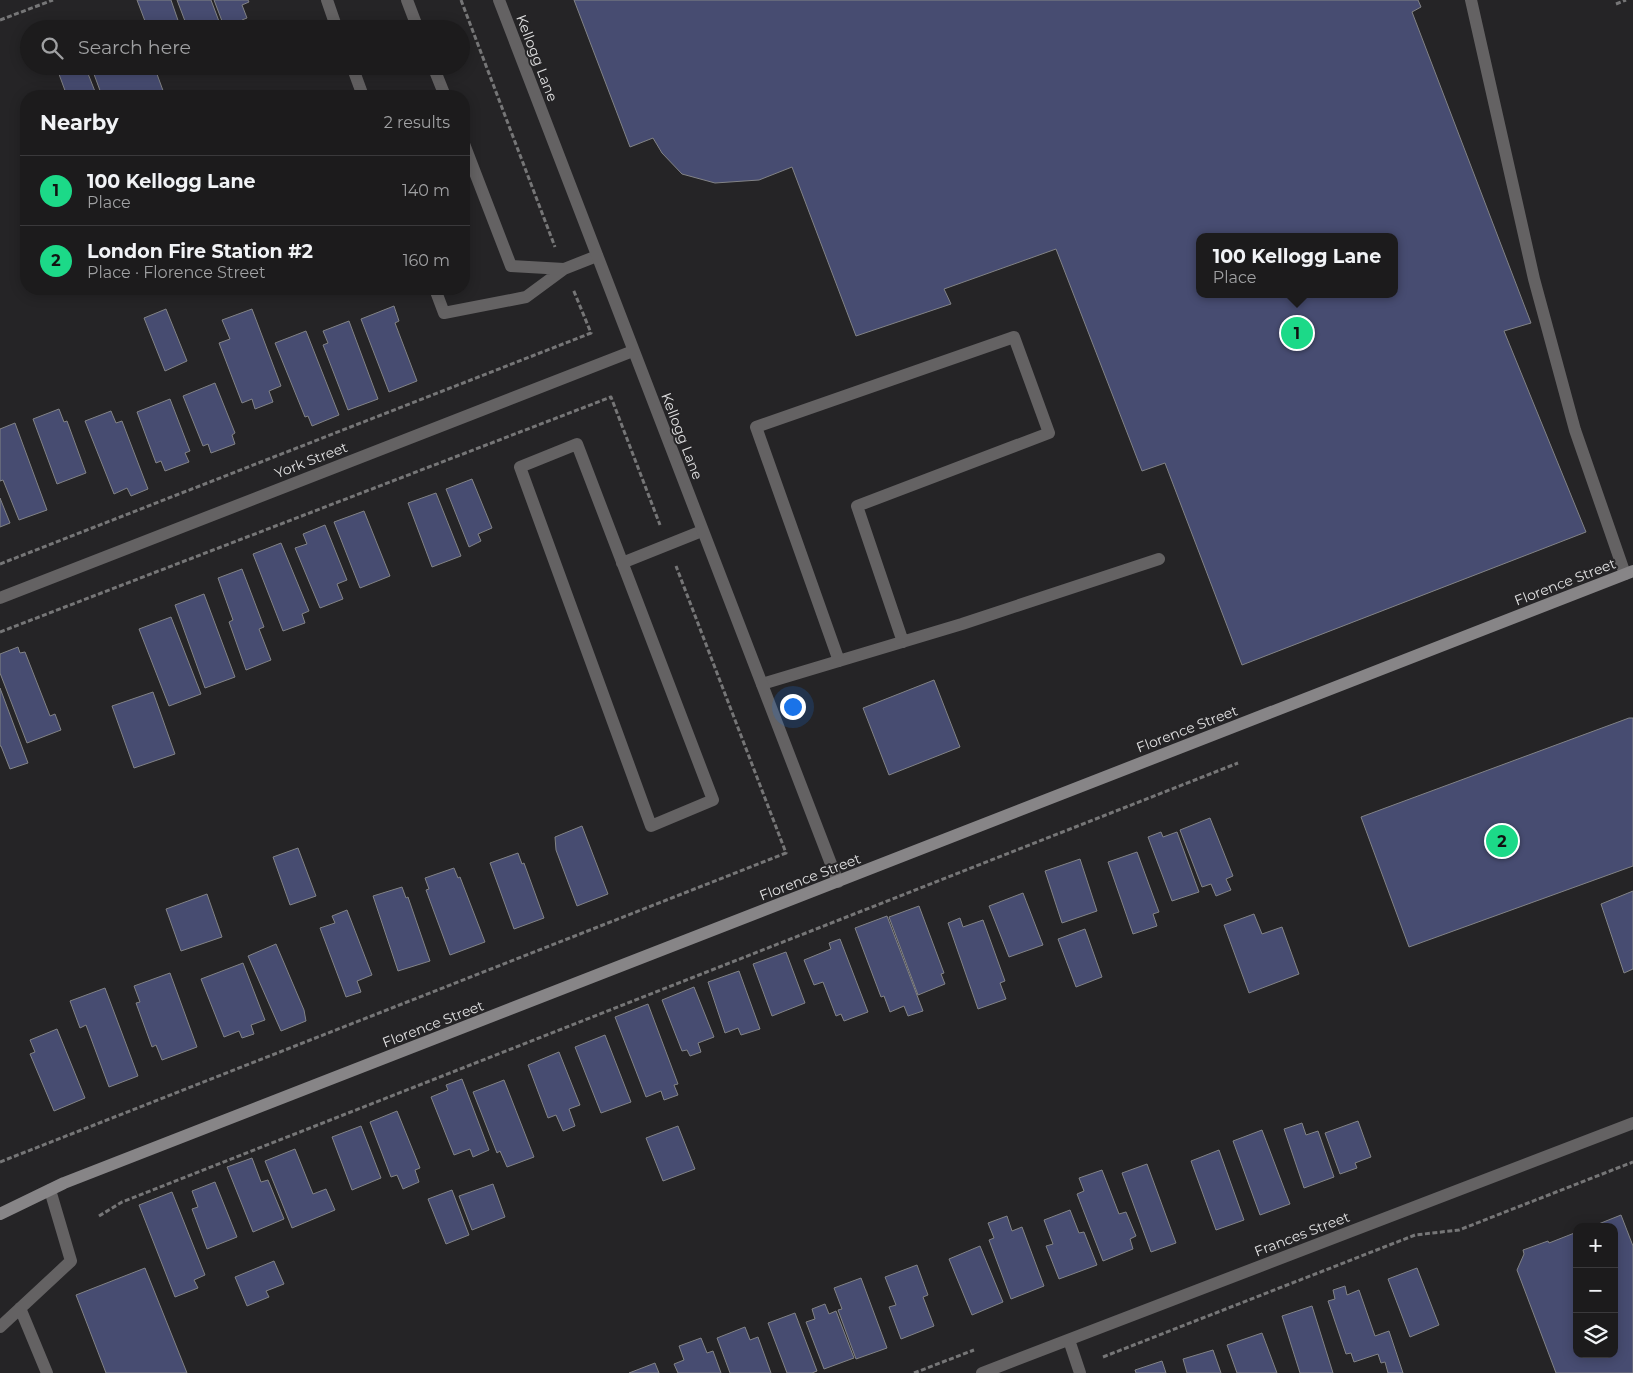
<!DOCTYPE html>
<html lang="en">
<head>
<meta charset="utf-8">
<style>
	:root { --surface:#1c1b1c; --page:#292829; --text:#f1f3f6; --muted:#a0a1a3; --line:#3a393b; --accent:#1cd988 }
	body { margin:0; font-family:Montserrat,sans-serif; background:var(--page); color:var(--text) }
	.controls { position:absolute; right:15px; bottom:15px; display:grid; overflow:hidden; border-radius:10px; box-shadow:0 2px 12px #0003 }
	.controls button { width:45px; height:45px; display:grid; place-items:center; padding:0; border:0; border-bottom:1px solid var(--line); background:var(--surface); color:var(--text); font:25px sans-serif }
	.you { position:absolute; left:792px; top:706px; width:18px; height:18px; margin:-12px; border:4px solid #fff; border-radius:50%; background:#1a73e8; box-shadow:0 0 0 8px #1a73e833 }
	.badge { display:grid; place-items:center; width:32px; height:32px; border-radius:50%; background:var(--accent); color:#111; font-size:16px; font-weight:700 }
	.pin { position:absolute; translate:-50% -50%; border:2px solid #fff; box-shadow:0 1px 5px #0006 }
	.popup { position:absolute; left:1196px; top:233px; width:202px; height:65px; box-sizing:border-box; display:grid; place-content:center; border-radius:10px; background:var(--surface); filter:drop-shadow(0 1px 4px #0005); font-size:16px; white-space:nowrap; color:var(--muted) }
	.popup b { font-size:19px; color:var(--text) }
	.popup::after { content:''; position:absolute; left:50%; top:100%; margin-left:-10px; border:10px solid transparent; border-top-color:var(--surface) }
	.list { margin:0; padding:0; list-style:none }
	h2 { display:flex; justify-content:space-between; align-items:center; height:65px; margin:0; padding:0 20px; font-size:21px }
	h2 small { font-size:16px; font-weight:400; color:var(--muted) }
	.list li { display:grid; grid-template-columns:32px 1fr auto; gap:15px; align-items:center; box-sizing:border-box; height:70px; padding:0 20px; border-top:1px solid var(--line) }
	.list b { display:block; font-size:19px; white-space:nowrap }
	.list p { margin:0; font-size:16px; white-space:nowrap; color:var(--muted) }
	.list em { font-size:16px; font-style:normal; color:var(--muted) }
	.icon { flex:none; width:28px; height:28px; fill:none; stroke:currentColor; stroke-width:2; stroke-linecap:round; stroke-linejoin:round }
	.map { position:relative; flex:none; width:1633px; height:1373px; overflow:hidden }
	.search { position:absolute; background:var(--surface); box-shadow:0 2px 12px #0003; left:20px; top:20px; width:450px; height:55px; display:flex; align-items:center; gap:12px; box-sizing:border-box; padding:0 18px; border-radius:28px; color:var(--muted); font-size:19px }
	.panel { position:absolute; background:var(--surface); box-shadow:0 2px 12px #0003; left:20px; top:90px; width:450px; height:205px; border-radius:20px }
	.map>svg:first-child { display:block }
	.building { fill:#474c71; stroke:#828386; fill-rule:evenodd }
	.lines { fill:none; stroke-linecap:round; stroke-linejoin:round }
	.path { stroke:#767677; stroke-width:3; stroke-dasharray:5 2.5; stroke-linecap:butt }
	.lane { stroke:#646263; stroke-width:12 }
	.street { stroke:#646263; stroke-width:12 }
	.secondary { stroke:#878587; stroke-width:12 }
	.labels { text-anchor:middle; stroke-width:4; stroke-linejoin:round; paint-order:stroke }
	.street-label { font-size:14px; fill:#e1e1e2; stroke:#252426 }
</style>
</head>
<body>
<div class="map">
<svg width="1633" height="1373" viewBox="0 0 1633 1373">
	<rect width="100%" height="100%" fill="#252426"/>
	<path class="building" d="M137 0H171L181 29H148Z
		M177 0H211L220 24 207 29H188Z
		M214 0H248L249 2 242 5 247 18 242 20 245 29H225Z
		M574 0H1418L1421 7 1412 12 1531 323 1504 331 1586 532 1242 665 1165 463 1142 471 1056 249 944 289 951 304 856 336 792 167 759 180 715 183 682 174 662 153 653 138 630 147ZM1200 237H1394V294H1200Z
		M110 22 112 29H92Z
		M56 66H85L96 94 89 96H67Z
		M91 66H154L165 96H102Z
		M394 306 399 321 395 323 417 381 389 392 361 319Z
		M166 309 187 361 165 371 144 318Z
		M252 309 281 386 269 391 273 402 255 409 252 399 242 403 219 343 230 339 222 320Z
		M349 321 378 399 348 410 323 345 328 343 323 331Z
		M306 331 339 415 312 426 308 416 305 417 275 343Z
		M215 383 235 433 232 435 235 444 211 453 208 444 203 446 183 396Z
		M170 399 190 451 185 453 189 462 165 471 161 461 156 463 137 412Z
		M59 409 64 422 67 421 86 473 57 484 33 419Z
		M111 411 116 423 122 421 148 489 131 496 127 488 114 494 85 421Z
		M15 423 47 510 19 520 3 480 0 481V429Z
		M472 479 492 528 478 534 481 541 469 547 446 489Z
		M436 493 461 556 432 567 408 503Z
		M0 498 10 523 0 527Z
		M364 511 390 576 360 588 334 522Z
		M325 525 347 580 337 584 343 599 320 608 295 548 307 544 303 534Z
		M281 543 309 611 302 614 305 623 283 631 253 554Z
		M242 569 264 627 259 629 271 660 246 670 229 622 233 620 218 578Z
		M204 594 235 677 205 688 175 605Z
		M171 617 201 694 169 706 139 629Z
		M18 647 20 653 25 652 50 716 55 714 61 730 27 743 0 673V654Z
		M934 680 960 747 889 775 863 708Z
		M0 688 28 763 10 769 1 746H0Z
		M153 692 175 754 134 768 112 706Z
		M1629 718H1633V866L1409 947 1361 817Z
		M1210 818 1233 876 1226 879 1231 890 1216 896 1211 884 1202 887 1180 830Z
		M582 826 608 894 577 906 556 850 555 837Z
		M1161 832 1163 837 1177 832 1199 892 1172 901 1148 837Z
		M298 848 316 896 290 905 273 857Z
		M1137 852 1159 912 1153 914 1157 926 1133 934 1108 862Z
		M518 853 522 864 524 863 544 918 514 929 490 863Z
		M1080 859 1097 911 1062 923 1045 871Z
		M454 868 458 878 460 877 485 942 450 955 426 890 429 889 425 878Z
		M402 887 406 898 408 897 430 961 398 971 373 896Z
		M1633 891V969L1624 973 1601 904Z
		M1023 893 1043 945 1009 957 989 906Z
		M207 894 222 937 181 951 166 909Z
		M919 906 944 973 941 974 945 984 918 995 889 917Z
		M347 910 372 975 357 981 361 992 346 997 320 928 335 923 332 916Z
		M1254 914 1262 934 1282 927 1299 974 1249 993 1224 925Z
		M887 916 923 1011 908 1016 904 1006 890 1012 884 996 881 997 855 928Z
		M960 918 963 927 983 920 1005 981 1000 983 1006 999 978 1009 948 923Z
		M1085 929 1102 977 1076 987 1058 939Z
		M840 939 868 1012 844 1021 841 1014 836 1016 823 982 814 985 804 960 831 949 829 943Z
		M276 944 304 1010 306 1021 281 1031 248 956Z
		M786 952 805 1003 772 1016 753 964Z
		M243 963 265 1020 251 1025 254 1034 242 1038 239 1031 224 1037 201 979Z
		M739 971 760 1029 741 1035 738 1028 725 1033 708 982Z
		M170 973 197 1047 162 1060 156 1045 152 1047 136 1003 140 1002 134 986Z
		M694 987 714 1037 698 1043 701 1052 690 1056 687 1050 682 1051 662 1000Z
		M105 988 138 1076 109 1087 86 1025 80 1028 70 1001Z
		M648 1004 678 1084 674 1085 678 1095 664 1100 661 1091 646 1097 615 1017Z
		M57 1029 85 1098 54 1111 30 1054 35 1052 30 1040Z
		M605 1035 631 1102 601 1113 575 1047Z
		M559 1052 580 1105 569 1109 575 1126 563 1131 556 1115 548 1118 528 1065Z
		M462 1079 489 1150 473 1157 470 1149 454 1155 431 1097 448 1090 446 1085Z
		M504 1080 534 1157 507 1167 500 1151 497 1153 473 1092Z
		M397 1111 420 1168 415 1170 419 1182 403 1189 397 1175 391 1177 370 1122Z
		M1358 1121 1371 1157 1355 1163 1357 1168 1340 1174 1325 1133Z
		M1302 1123 1306 1135 1318 1131 1334 1177 1304 1188 1284 1129Z
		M361 1126 381 1178 352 1190 332 1137Z
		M678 1126 695 1169 663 1181 646 1138Z
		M1262 1130 1290 1204 1260 1215 1233 1141Z
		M295 1149 313 1194 326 1189 335 1210 292 1228 265 1161Z
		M1219 1150 1244 1220 1216 1230 1191 1161Z
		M252 1158 261 1182 268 1180 284 1219 253 1232 227 1167Z
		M1147 1164 1176 1243 1151 1252 1122 1173Z
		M1102 1170 1119 1214 1126 1212 1136 1236 1130 1239 1133 1249 1103 1261 1077 1194 1084 1191 1079 1178Z
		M215 1182 237 1237 207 1249 192 1209 198 1207 192 1191Z
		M493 1184 505 1217 472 1230 459 1196Z
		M452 1190 469 1235 446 1244 428 1199Z
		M172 1192 205 1275 194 1280 198 1288 175 1297 139 1205Z
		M1070 1210 1079 1233 1084 1232 1097 1265 1059 1279 1046 1246 1053 1244 1044 1220Z
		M1621 1215 1633 1246V1373H1556L1517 1270 1524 1254 1523 1250 1548 1241 1549 1243 1577 1232V1354H1614V1227H1591Z
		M1007 1216 1012 1231 1022 1227 1044 1286 1011 1299 989 1240 994 1238 988 1223Z
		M980 1246 1003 1302 972 1315 949 1259Z
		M274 1261 284 1284 266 1291 269 1297 247 1306 235 1277Z
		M917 1265 928 1295 923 1297 934 1326 901 1339 889 1307 896 1305 885 1277Z
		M145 1268 187 1373H106L76 1295Z
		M1417 1268 1439 1325 1410 1337 1388 1279Z
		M861 1278 887 1348 856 1359 838 1310 842 1309 834 1288Z
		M1345 1286 1347 1295 1359 1290 1375 1336 1389 1331 1403 1373H1388L1385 1362 1381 1363 1378 1354 1354 1362 1351 1353 1346 1354 1328 1301 1335 1299 1333 1290Z
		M825 1304 829 1314 836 1311 854 1358 824 1369 806 1322 815 1319 812 1309Z
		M1312 1306 1333 1373H1300L1282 1316Z
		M795 1313 817 1371 812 1373H787L768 1323Z
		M745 1327 750 1340 758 1337 771 1373H730L717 1338Z
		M1262 1333 1277 1373H1237L1227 1345Z
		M701 1338 707 1353 713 1351 721 1373H678L674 1364 684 1360 679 1346Z
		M1213 1350 1221 1373H1187L1183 1359Z
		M1162 1361 1166 1373H1136L1135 1370Z
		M655 1363 659 1373H629Z"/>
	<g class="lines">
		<path class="path" d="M461 0 555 247
			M1616 4 1626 0
			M0 20 53 0
			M0 564 591 333 573 289
			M0 632 611 397 660 525
			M0 1162 786 853 676 566
			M99 1216 122 1202 1238 763
			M1103 1357 1415 1235 1459 1230 1633 1162
			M914 1373 974 1350"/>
		<path class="lane" d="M327 0 337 29
			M407 0 418 29
			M1471 0 1534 279 1575 430 1625 574
			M352 66 363 96
			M433 66 445 96
			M464 144 511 266 564 269
			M435 289 444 313 526 297 564 269 597 256
			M577 444 713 800 651 826 520 467Z
			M622 563 702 531
			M839 661 756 427 1014 337 1049 433 857 506 903 642
			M762 684 962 624 1159 559
			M20 1308 47 1373
			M0 1327 71 1261 50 1190"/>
		<path class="street" d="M499 0 838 882
			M0 598 633 351
			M1069 1340 1080 1373
			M982 1373 1633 1123"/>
		<path class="secondary" d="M0 1214 64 1183 1633 571"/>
	</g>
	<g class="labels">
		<g class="street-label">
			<text transform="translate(537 58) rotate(69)" y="5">Kellogg Lane</text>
			<text transform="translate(682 436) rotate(69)" y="5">Kellogg Lane</text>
			<text transform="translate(311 460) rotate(-21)" y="5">York Street</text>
			<text transform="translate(1565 582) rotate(-21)" y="5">Florence Street</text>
			<text transform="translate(1187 729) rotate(-21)" y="5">Florence Street</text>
			<text transform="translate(810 877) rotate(-21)" y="5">Florence Street</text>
			<text transform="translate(433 1024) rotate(-21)" y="5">Florence Street</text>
			<text transform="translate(1302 1234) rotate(-21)" y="5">Frances Street</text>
		</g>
	</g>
</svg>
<div class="controls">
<button>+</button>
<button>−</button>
<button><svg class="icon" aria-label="layers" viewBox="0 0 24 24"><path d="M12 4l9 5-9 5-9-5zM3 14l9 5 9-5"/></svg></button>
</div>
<div class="you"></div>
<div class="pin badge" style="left:1297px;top:333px">1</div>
<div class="popup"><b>100 Kellogg Lane</b>Place</div>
<div class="pin badge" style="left:1502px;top:841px">2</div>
<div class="search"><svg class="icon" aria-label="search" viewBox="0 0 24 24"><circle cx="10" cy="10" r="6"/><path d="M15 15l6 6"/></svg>Search here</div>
<section class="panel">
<h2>Nearby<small>2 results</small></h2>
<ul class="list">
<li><span class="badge">1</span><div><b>100 Kellogg Lane</b><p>Place</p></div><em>140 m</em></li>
<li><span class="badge">2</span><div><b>London Fire Station #2</b><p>Place · Florence Street</p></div><em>160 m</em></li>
</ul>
</section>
</div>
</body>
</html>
